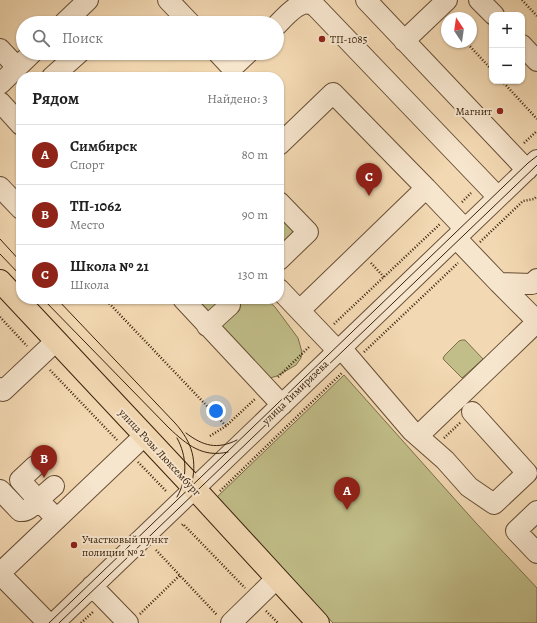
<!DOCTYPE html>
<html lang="ru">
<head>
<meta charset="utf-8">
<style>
	:root { --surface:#fff; --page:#f2f2f2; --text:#222; --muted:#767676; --line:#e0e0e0; --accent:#8f2418 }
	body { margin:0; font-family:Alegreya,serif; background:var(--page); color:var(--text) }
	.controls { position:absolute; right:12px; top:12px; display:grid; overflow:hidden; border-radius:8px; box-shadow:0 1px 3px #0004 }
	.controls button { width:36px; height:36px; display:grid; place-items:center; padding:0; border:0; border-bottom:1px solid var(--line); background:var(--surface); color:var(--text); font:20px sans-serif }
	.compass { position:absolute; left:441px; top:12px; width:36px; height:36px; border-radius:50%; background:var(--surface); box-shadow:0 1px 3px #0004; rotate:347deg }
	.you { position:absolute; left:216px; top:411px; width:14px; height:14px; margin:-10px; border:3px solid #fff; border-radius:50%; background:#1a73e8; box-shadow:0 0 0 6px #1a73e833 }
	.badge { display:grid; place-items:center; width:26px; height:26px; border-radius:50%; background:var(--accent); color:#fff; font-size:13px; font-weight:700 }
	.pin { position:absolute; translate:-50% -33px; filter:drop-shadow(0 1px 2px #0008) }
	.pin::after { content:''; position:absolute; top:21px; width:14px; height:12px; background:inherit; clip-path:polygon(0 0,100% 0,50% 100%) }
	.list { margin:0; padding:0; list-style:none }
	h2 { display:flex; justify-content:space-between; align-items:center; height:52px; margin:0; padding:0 16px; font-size:17px }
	h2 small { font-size:13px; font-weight:400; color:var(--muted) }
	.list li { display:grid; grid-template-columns:26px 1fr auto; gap:12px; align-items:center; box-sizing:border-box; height:60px; padding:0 16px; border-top:1px solid var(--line) }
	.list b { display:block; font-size:15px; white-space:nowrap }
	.list p { margin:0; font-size:13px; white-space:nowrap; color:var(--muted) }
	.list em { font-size:13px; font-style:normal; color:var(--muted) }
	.icon { flex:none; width:22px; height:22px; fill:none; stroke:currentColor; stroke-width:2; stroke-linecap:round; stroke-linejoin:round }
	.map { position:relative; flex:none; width:537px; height:623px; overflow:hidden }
	.search { position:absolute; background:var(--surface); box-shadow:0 1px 3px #0004; left:16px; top:16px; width:268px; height:44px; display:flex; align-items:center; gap:10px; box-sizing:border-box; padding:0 14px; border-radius:22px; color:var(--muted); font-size:15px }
	.panel { position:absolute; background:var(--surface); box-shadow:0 1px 3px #0004; left:16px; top:72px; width:268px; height:232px; border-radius:16px }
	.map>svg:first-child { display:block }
	.green { fill:#c1be89; stroke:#7c6f4a }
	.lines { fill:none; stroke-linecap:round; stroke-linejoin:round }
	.minor-casing { stroke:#674e35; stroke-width:22 }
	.major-casing { stroke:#38200b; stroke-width:24 }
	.path { stroke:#38200b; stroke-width:2.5; stroke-dasharray:1 2; stroke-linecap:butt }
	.minor { stroke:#f7e6ce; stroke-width:20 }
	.major { stroke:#f3d9b3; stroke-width:22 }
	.tram { stroke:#38200b; stroke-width:1 }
	.poi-dot { fill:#8f2418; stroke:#f7e6ce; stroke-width:1.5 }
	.labels { text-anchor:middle; stroke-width:4; stroke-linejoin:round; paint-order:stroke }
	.poi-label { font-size:11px; fill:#38200b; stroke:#f7e6ce; text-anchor:start }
	.street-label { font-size:11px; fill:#38200b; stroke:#f7e6ce }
</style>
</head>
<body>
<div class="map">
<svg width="537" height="623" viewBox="0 0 537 623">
	<rect width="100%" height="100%" fill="#f3d9b3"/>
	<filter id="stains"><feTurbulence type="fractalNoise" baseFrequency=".005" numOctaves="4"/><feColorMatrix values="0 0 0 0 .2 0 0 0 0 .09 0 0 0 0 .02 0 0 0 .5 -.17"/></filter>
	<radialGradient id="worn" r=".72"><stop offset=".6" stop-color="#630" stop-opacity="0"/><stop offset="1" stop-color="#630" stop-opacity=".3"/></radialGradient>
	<path class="green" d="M279 216 295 233 279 248Z
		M189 299H266L275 307 298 338 302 352 301 358 296 365 277 376 270 378Z
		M462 340H465L483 359 462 378 444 360 443 358 445 355 459 341Z
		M344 375 476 523 537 588V623H333L217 497Z"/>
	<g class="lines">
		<defs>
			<path id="minor" d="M168 0 190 23
				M366 0 527 170
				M479 0 494 15
				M64 23 88 0
				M277 25C285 17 298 1 310 4 312 4 314 6 316 7L498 197
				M404 41 447 0
				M522 45 537 61
				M0 49 17 67
				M218 53 232 68 248 53
				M52 77 79 53
				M0 84 32 53
				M0 102 21 125
				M279 145 333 93 426 188 300 310
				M0 187 21 209
				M426 188 465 229
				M279 202 308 232 279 260
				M456 238 499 283 532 284 537 279
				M499 283 537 321
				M279 289 338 351
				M183 299 282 405
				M207 326 230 305 224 299
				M341 348 412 431 445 460 469 487 494 504 527 473 472 412
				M0 388 3 391 56 341
				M418 436 537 322
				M35 466 20 480 38 500 54 486
				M0 490 20 511C28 512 33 505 38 500L57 519
				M537 511 516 531 537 553
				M0 573 144 436
				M0 574 48 623
				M92 586 128 623
				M54 623 537 160
				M231 623 277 578"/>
			<path id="major" d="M0 281 194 488 318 623"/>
		</defs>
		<use href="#minor" class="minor-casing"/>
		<use href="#major" class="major-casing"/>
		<path class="path" d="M522 0 537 16
			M466 42 492 70
			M502 81 537 119
			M524 143 537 131
			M462 202 471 193
			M480 242 523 201 534 199 537 196
			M371 263 384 277
			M105 299 226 426
			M0 317 27 346
			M334 324 440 224
			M364 352 458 263
			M50 370 117 440
			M278 377 310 346
			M210 436 226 426 255 399
			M444 438 461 422
			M138 462 167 492
			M220 491 342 373
			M182 525 183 524 245 588
			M156 550 217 615
			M266 611 278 623
			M140 614 180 575
			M81 623 94 611"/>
		<use href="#minor" class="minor"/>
		<use href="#major" class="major"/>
		<path class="tram" d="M0 239 21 262
			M0 254 21 276
			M43 299 169 428C187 445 203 458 228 452
			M57 299 175 423C192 442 198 461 191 486
			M186 433C203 446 217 450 237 440
			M177 438C187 456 188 478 177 497
			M49 623 528 163 537 156
			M59 623 537 165"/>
	</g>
	<g class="poi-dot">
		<circle cx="322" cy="39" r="4"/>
		<circle cx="500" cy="111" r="4"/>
		<circle cx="74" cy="545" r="4"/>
	</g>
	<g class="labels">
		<g class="poi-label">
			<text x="330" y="43">ТП-1085</text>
			<text x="492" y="115" text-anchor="end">Магнит</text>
			<text x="82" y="543">Участковый пункт<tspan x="82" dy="13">полиции № 2</tspan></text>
		</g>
		<g class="street-label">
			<text transform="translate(295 392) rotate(-44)" y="4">улица Тимирязева</text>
			<text transform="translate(160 452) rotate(47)" y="4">улица Розы Люксембург</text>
		</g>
	</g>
	<rect width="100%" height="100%" filter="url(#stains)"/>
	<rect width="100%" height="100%" fill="url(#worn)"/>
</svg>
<div class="controls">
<button>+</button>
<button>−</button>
</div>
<svg class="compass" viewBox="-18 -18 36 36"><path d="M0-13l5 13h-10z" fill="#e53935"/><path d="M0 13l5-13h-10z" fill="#767676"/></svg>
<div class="you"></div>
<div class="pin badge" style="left:347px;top:510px">A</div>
<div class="pin badge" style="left:44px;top:478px">B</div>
<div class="pin badge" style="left:369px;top:196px">C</div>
<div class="search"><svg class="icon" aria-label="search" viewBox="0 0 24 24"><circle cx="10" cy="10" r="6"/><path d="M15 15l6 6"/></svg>Поиск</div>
<section class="panel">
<h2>Рядом<small>Найдено: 3</small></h2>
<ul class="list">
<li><span class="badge">A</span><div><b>Симбирск</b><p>Спорт</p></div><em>80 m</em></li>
<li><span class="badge">B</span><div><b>ТП-1062</b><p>Место</p></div><em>90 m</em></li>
<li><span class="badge">C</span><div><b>Школа № 21</b><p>Школа</p></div><em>130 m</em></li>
</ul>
</section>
</div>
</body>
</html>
